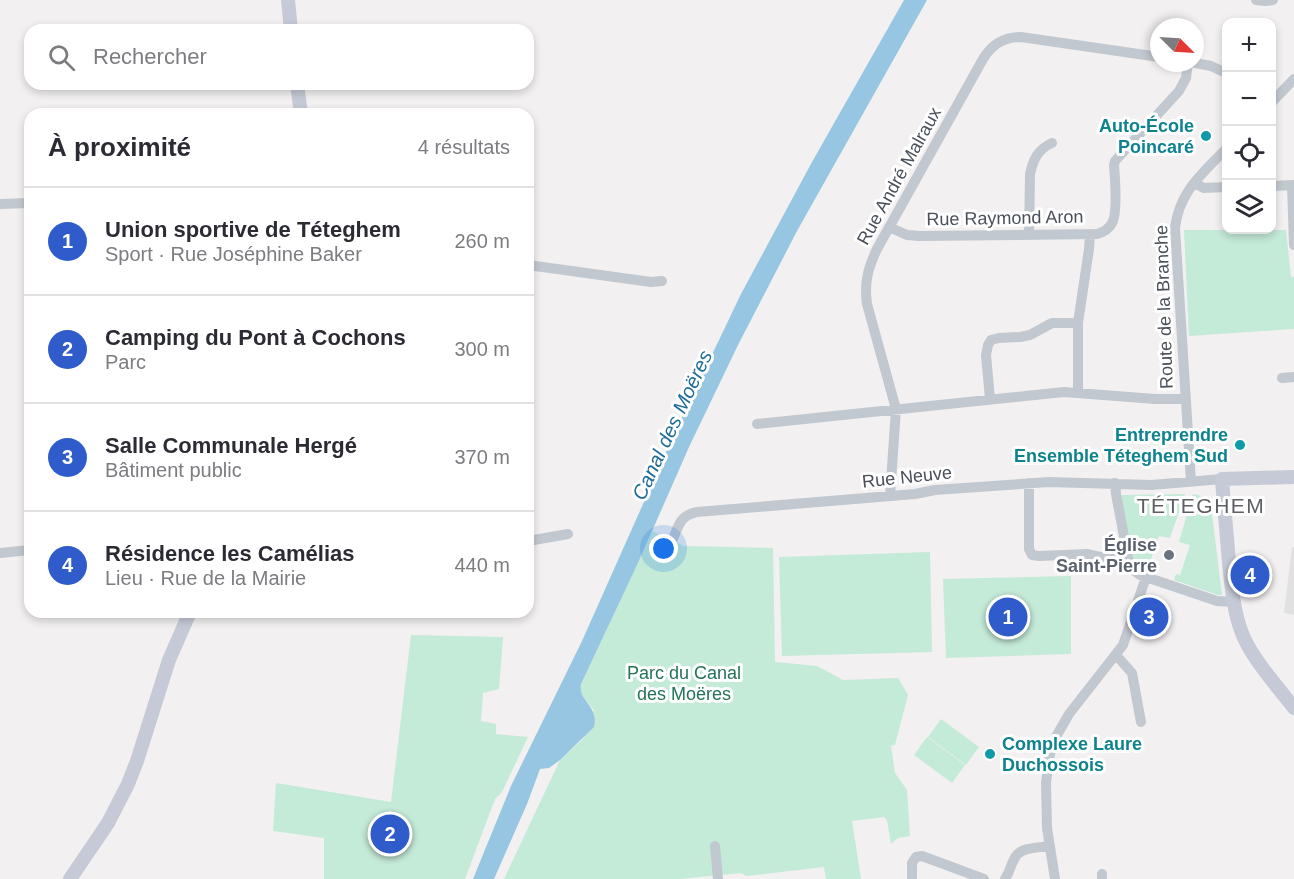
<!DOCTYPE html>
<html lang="fr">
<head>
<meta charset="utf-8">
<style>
	:root { --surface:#fff; --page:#f7f7f7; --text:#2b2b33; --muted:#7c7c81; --line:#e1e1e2; --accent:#305ccb }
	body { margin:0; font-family:Helvetica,sans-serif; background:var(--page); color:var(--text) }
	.controls { position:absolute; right:18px; top:18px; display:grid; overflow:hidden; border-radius:12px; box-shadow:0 3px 9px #0003 }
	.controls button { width:54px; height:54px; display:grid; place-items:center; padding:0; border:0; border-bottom:2px solid var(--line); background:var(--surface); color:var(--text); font:30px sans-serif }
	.compass { position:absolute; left:1150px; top:18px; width:54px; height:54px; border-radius:50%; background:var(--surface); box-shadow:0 3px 9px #0003; rotate:114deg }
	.you { position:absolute; left:664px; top:549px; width:21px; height:21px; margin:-15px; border:4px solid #fff; border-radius:50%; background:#1a73e8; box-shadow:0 0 0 9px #1a73e833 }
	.badge { display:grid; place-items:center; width:39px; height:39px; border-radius:50%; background:var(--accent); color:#fff; font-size:20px; font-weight:700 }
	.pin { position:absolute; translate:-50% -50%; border:3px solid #fff; box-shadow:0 2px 6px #0006 }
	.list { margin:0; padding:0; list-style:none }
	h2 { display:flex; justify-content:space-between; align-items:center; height:78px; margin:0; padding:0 24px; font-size:26px }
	h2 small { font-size:20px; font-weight:400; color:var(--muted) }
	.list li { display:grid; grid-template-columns:39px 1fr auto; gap:18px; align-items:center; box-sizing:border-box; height:108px; padding:0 24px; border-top:2px solid var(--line) }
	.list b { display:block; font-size:22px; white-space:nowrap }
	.list p { margin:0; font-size:20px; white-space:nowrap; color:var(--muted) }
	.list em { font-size:20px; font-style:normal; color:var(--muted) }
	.icon { flex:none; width:33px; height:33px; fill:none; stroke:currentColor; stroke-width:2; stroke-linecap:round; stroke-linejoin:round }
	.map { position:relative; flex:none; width:1294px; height:879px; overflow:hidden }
	.search { position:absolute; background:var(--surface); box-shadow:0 3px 9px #0003; left:24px; top:24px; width:510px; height:66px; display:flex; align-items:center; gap:15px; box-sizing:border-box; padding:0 21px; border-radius:18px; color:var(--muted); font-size:22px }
	.panel { position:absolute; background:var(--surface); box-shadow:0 3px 9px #0003; left:24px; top:108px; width:510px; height:510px; border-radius:18px }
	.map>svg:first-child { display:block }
	.education { fill:#e2e1e1 }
	.green { fill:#c4ead8 }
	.water { fill:#96c6e1 }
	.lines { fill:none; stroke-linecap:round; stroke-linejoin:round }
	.street { stroke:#c2c8cf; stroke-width:10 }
	.secondary { stroke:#c5cad6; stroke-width:14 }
	.culture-dot { fill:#0f9aa8; stroke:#fff; stroke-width:2 }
	.worship-dot { fill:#6b7280; stroke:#fff; stroke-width:2 }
	.labels { text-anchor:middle; stroke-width:6; stroke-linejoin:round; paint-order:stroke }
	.culture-label { font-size:18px; font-weight:bold; fill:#0d838f; stroke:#fff; text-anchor:end }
	.street-label { font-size:18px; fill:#4a505a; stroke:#fff }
	.worship-label { font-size:18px; font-weight:bold; fill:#5b616d; stroke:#fff; text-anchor:end }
	.park-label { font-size:18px; fill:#237357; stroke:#fff }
	.water-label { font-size:20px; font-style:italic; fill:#1e6c99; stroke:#fff }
	.quarter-label { font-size:21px; letter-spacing:1.5px; fill:#5d5f63; stroke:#fff }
</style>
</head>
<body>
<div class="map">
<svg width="1294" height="879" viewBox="0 0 1294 879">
	<rect width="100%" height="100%" fill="#f2f0f0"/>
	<path class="education" d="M1292 547H1294V615L1284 613Z"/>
	<path class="green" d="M1184 230H1286L1291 277H1294V329L1189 336Z
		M1185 494 1170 538 1159 536 1149 565 1153 566 1151 573 1143 571 1134 566 1121 500 1122 495Z
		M1193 494 1210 498 1222 595H1218L1174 580 1176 574 1180 575 1190 545 1179 542Z
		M652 531 684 546 773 548 775 662 817 666 843 680 898 678 908 695 895 745 891 746 895 773 907 790 910 836 898 838 891 844 887 820 884 817 852 821 861 879H826L824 867 746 876 741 873 679 879H504L560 760 583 739 594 710C587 702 579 695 581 684L638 563Z
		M930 552 932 652 782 656 779 557Z
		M1071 576V654L946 658 943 579Z
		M411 635 503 637 499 689 483 693 481 721 496 724V734L528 737 502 792 495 799 465 879H324V838L273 831 276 783 391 802Z
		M941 719 979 747 966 765 928 737Z
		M927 737 965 765 952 783 914 755Z"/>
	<path class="water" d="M904 0H927L797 231 738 345 689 447 638 563 581 684C578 702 599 705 594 727L560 760 549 768 540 769 527 804 494 879H473L511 786 582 641 676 430 741 294 812 162Z"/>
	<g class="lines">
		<path class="street" d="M1256 0 1265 1 1273 0
			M1195 63 1211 66 1226 73
			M1272 102 1294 79
			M1194 183 1204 188 1226 187
			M1292 185 1294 245
			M1272 186 1294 185
			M0 204 30 203
			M889 227 907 235 919 236 1097 234C1104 232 1109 229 1112 223 1118 213 1115 178 1114 165L1115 161 1179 91 1186 78 1188 63
			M1029 235 1030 174C1033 160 1038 149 1052 143
			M528 265 651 282 662 281
			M1282 378 1294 377
			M1078 393V323L1089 249 1090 234
			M990 399 986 355 988 345 991 340 999 338 1020 337 1030 335 1052 323H1078
			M757 424 1064 392 1155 399H1185
			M1191 481 1175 228C1179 192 1202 174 1226 149
			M1029 483V549L1032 555 1039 556 1088 554 1101 557 1127 552
			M1115 483 1116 494 1129 563 1133 570 1140 575 1217 601 1234 602
			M890 496 896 409 867 304C864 283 868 268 877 249L983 59C992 44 1004 37 1021 37L1159 57
			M673 539C679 524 681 515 697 512L915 494 935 490 1049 482 1151 485 1222 479
			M528 541 568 534
			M0 553 30 550
			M1116 655 1132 673 1141 722
			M715 846 718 879
			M1102 874V879
			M912 879V863L916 857 922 856 984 879
			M1005 879C1010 872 1011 863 1016 856 1022 847 1039 848 1049 846
			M1055 879 1047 828 1046 783 1050 754 1057 735 1069 714 1123 645 1146 577"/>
		<path class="secondary" d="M288 0 291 30
			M297 84 301 114
			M1294 477 1222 479C1224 507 1227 535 1229 563 1232 590 1234 620 1247 644 1259 667 1278 687 1294 708
			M70 879 108 823 128 784 137 761 169 660 190 612"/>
	</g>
	<g class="culture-dot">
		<circle cx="1206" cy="136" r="6"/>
		<circle cx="1240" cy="445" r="6"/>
		<circle cx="990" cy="754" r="6"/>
	</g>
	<circle class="worship-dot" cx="1169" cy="555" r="6"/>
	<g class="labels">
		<g class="culture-label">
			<text x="1194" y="132">Auto-École<tspan x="1194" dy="21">Poincaré</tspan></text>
			<text x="1228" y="441">Entreprendre<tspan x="1228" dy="21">Ensemble Téteghem Sud</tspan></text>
			<text x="1002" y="750" text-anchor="start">Complexe Laure<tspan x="1002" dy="21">Duchossois</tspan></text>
		</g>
		<g class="street-label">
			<text transform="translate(899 176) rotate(-61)" y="6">Rue André Malraux</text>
			<text transform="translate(1005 218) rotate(-1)" y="6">Rue Raymond Aron</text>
			<text transform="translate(1164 307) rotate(-92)" y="6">Route de la Branche</text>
			<text transform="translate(907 477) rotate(-6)" y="6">Rue Neuve</text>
		</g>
		<g class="worship-label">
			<text x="1157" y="551">Église<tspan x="1157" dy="21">Saint-Pierre</tspan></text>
		</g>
		<g class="park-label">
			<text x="684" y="679">Parc du Canal<tspan x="684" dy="21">des Moëres</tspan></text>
		</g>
		<g class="water-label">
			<text transform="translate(672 425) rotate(-65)" y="7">Canal des Moëres</text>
		</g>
		<g class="quarter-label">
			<text x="1201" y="513">TÉTEGHEM</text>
		</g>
	</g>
</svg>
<div class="controls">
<button>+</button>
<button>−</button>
<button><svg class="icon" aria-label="locate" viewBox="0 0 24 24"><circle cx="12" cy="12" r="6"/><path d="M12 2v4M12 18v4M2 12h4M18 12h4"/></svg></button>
<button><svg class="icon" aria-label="layers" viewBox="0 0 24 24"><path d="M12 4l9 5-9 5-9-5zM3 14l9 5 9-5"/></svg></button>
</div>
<svg class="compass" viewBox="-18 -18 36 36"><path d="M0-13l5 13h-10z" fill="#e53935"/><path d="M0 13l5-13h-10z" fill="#7c7c81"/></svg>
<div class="you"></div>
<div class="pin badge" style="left:1008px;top:617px">1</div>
<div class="pin badge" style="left:390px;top:834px">2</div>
<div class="pin badge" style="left:1149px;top:617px">3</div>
<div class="pin badge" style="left:1250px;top:575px">4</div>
<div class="search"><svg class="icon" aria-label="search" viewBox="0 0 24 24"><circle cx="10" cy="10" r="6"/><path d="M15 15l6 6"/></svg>Rechercher</div>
<section class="panel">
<h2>À proximité<small>4 résultats</small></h2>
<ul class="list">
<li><span class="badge">1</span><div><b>Union sportive de Téteghem</b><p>Sport · Rue Joséphine Baker</p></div><em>260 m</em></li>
<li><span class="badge">2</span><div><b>Camping du Pont à Cochons</b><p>Parc</p></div><em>300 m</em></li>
<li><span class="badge">3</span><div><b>Salle Communale Hergé</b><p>Bâtiment public</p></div><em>370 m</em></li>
<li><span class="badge">4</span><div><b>Résidence les Camélias</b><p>Lieu · Rue de la Mairie</p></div><em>440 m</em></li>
</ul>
</section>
</div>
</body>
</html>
